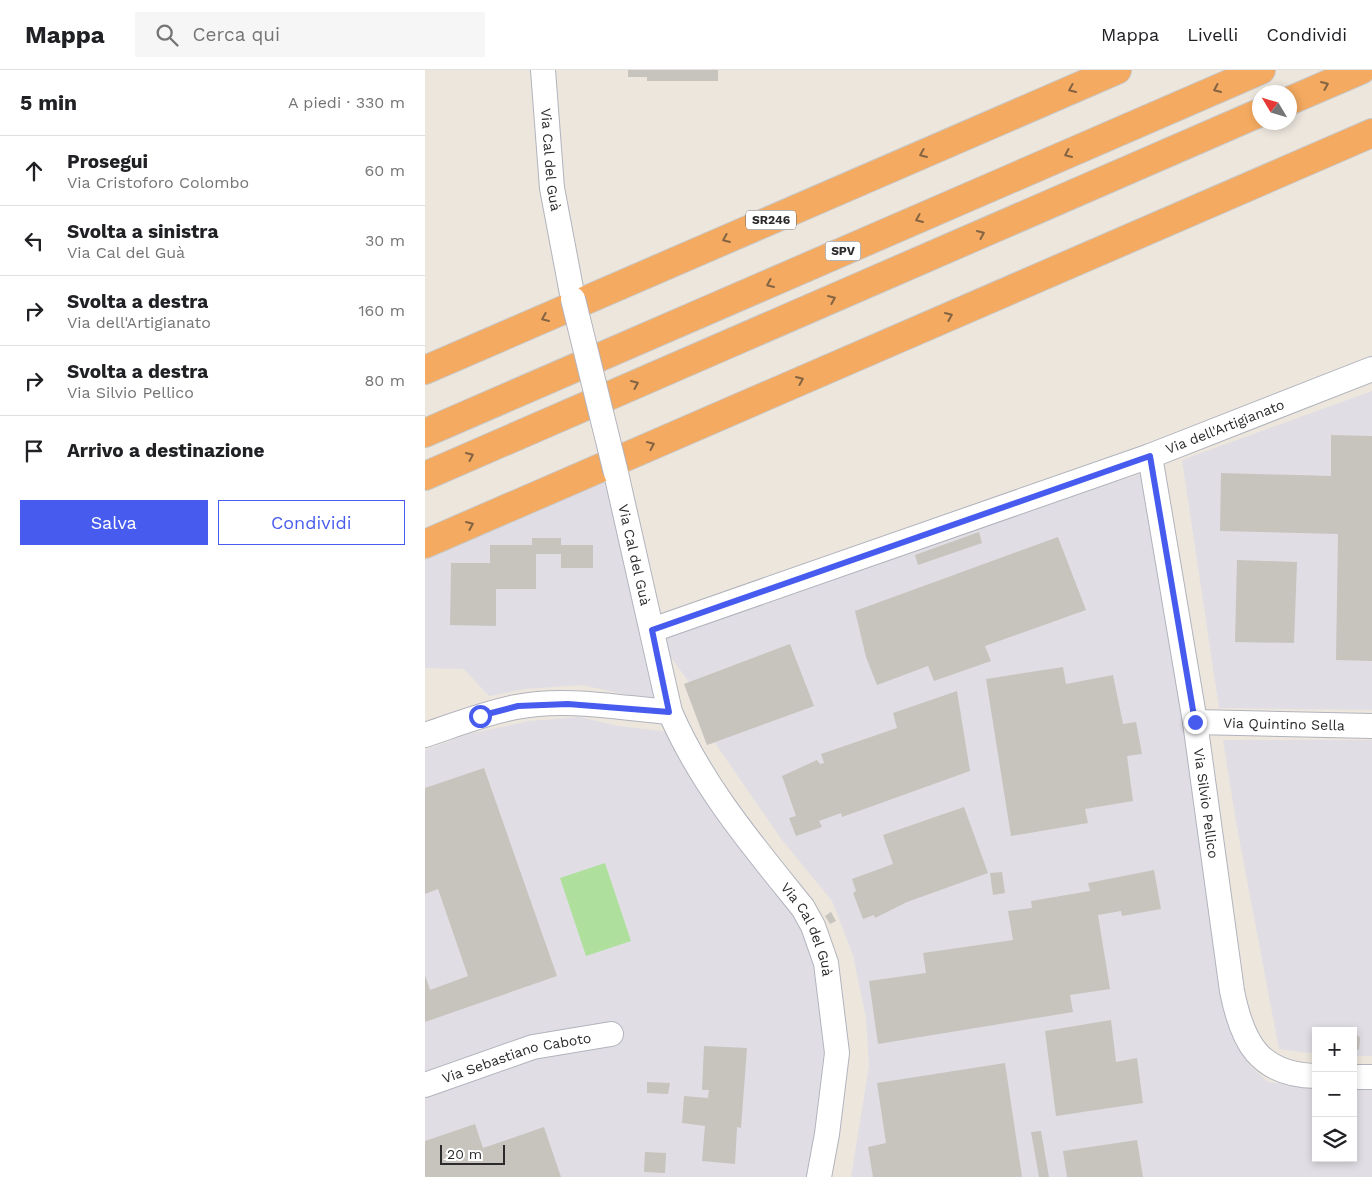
<!DOCTYPE html>
<html lang="it">
<head>
<meta charset="utf-8">
<style>
	:root { --surface:#fff; --page:#f6f6f6; --text:#202124; --muted:#757577; --line:#e0e0e0; --accent:#475cef }
	body { margin:0; font-family:"Work Sans",sans-serif; background:var(--page); color:var(--text) }
	.controls { position:absolute; right:15px; bottom:15px; display:grid; overflow:hidden; border-radius:0px; box-shadow:0 2px 8px #0003 }
	.controls button { width:45px; height:45px; display:grid; place-items:center; padding:0; border:0; border-bottom:1px solid var(--line); background:var(--surface); color:var(--text); font:25px sans-serif }
	.compass { position:absolute; left:827px; top:15px; width:45px; height:45px; border-radius:50%; background:var(--surface); box-shadow:0 2px 8px #0003; rotate:308deg }
	.scale { position:absolute; left:15px; bottom:12px; width:65px; box-sizing:border-box; padding-left:5px; border:2px solid #2b2b2b; border-top:0; font-size:14px; line-height:18px; white-space:nowrap; color:#2b2b2b; -webkit-text-stroke:4px #fff; paint-order:stroke }
	.stop { position:absolute; width:15px; height:15px; margin:-11px; border:4px solid #475cef; border-radius:50%; background:#fff }
	.stop.end { background:#475cef; border-color:#fff; box-shadow:0 1px 5px #0008 }
	.list { margin:0; padding:0; list-style:none }
	h2 { display:flex; justify-content:space-between; align-items:center; height:65px; margin:0; padding:0 20px; font-size:21px }
	h2 small { font-size:16px; font-weight:400; color:var(--muted) }
	.list li { display:grid; grid-template-columns:32px 1fr auto; gap:15px; align-items:center; box-sizing:border-box; height:70px; padding:0 20px; border-top:1px solid var(--line) }
	.list b { display:block; font-size:19px; white-space:nowrap }
	.list p { margin:0; font-size:16px; white-space:nowrap; color:var(--muted) }
	.list em { font-size:16px; font-style:normal; color:var(--muted) }
	.actions { display:flex; gap:10px; padding:15px 20px }
	.actions a { flex:1; padding:11px 0; border:1px solid var(--accent); border-radius:0px; text-align:center; font-size:18px; color:var(--accent) }
	.actions .main { background:var(--accent); color:#fff }
	.icon { flex:none; width:28px; height:28px; fill:none; stroke:currentColor; stroke-width:2; stroke-linecap:round; stroke-linejoin:round }
	.map { position:relative; flex:none; width:947px; height:1107px; overflow:hidden }
	header { display:flex; align-items:center; gap:30px; box-sizing:border-box; height:70px; padding:0 25px; background:var(--surface); border-bottom:1px solid var(--line) }
	header strong { font-size:24px }
	nav { display:flex; gap:28px; margin-inline-start:auto; font-size:18px }
	.search { width:350px; height:45px; background:var(--page); display:flex; align-items:center; gap:12px; box-sizing:border-box; padding:0 18px; border-radius:0px; color:var(--muted); font-size:19px }
	main { display:flex }
	aside { flex:1; background:var(--surface) }
	.map>svg:first-child { display:block }
	.industrial { fill:#e0dee4 }
	.green { fill:#afdf9d }
	.building { fill:#c7c3bd }
	.lines { fill:none; stroke-linecap:round; stroke-linejoin:round }
	.street-casing { stroke:#b1b3bd; stroke-width:26 }
	.highway-casing { stroke:#c8c8c8; stroke-width:30 }
	.street { stroke:#fff; stroke-width:24 }
	.highway { stroke:#f4aa60; stroke-width:28 }
	.street-bridge-casing { stroke:#b1b3bd; stroke-width:26; stroke-linecap:butt }
	.street-bridge { stroke:#fff; stroke-width:24 }
	.oneway { stroke:#856443 }
	.route { stroke:#475cef; stroke-width:6 }
	.labels { text-anchor:middle; stroke-width:4; stroke-linejoin:round; paint-order:stroke }
	.shield { fill:#fff; stroke:#6b6b6b; stroke-width:1 }
	.shield-label { font-size:12px; font-weight:bold; fill:#2b2b2b }
	.street-label { font-size:14px; fill:#2b2b2b; stroke:#fff }
</style>
</head>
<body>
<header>
<strong>Mappa</strong>
<div class="search"><svg class="icon" aria-label="search" viewBox="0 0 24 24"><circle cx="10" cy="10" r="6"/><path d="M15 15l6 6"/></svg>Cerca qui</div>
<nav><a>Mappa</a><a>Livelli</a><a>Condividi</a></nav>
</header>
<main>
<aside>
<h2>5 min<small>A piedi · 330 m</small></h2>
<ul class="list">
<li><svg class="icon" aria-label="ahead" viewBox="0 0 24 24"><path d="M12 20V5M6 11l6-6 6 6"/></svg><div><b>Prosegui</b><p>Via Cristoforo Colombo</p></div><em>60 m</em></li>
<li><svg class="icon" aria-label="left" viewBox="0 0 24 24"><path d="M17 20v-9H6M10 6l-5 5 5 5"/></svg><div><b>Svolta a sinistra</b><p>Via Cal del Guà</p></div><em>30 m</em></li>
<li><svg class="icon" aria-label="right" viewBox="0 0 24 24"><path d="M7 20v-9h11M14 6l5 5-5 5"/></svg><div><b>Svolta a destra</b><p>Via dell'Artigianato</p></div><em>160 m</em></li>
<li><svg class="icon" aria-label="right" viewBox="0 0 24 24"><path d="M7 20v-9h11M14 6l5 5-5 5"/></svg><div><b>Svolta a destra</b><p>Via Silvio Pellico</p></div><em>80 m</em></li>
<li><svg class="icon" aria-label="arrive" viewBox="0 0 24 24"><path d="M6 21V4h12l-3 4 3 4H6"/></svg><div><b>Arrivo a destinazione</b></div></li>
</ul>
<div class="actions"><a class="main">Salva</a><a>Condividi</a></div>
</aside>
<div class="map">
<svg width="947" height="1107" viewBox="0 0 947 1107">
	<rect width="100%" height="100%" fill="#ece6dd"/>
	<path class="industrial" d="M947 321V640L794 638 757 390Z
		M183 393 223 556 726 401 778 757 824 995 843 1012 891 1017V1088H928V1018H947V1107H426L444 996 441 948 428 885 407 831 357 770 290 673 282 675 259 614 264 612 224 558 235 628 199 624 157 615 100 619 64 626 39 599 0 598V480Z
		M155 647 193 656 245 662 379 848 409 951 393 1107H0V680L43 664 105 651Z
		M798 670H947V986H928V961H891V984L854 979 811 752Z"/>
	<path class="green" d="M180 793 206 871 161 886 135 808Z"/>
	<path class="building" d="M203 0H293V11H222V7H203Z
		M906 365 947 366V591L911 590 913 464 795 461 796 403 906 406Z
		M554 462 557 473 493 495 490 485Z
		M633 467 661 540 560 576 566 591 509 611 503 596 452 615 441 587 430 541Z
		M107 468H136V475H168V498H136V484H111V519H71V556L25 555 26 493H65V475H107Z
		M812 490 872 492 869 573 810 572Z
		M365 574 389 636 282 675 259 614Z
		M638 597 641 614 688 605 698 654 711 652 717 684 702 686 708 731 660 739 663 753 586 766 561 609Z
		M532 621 545 701 417 747 416 743 394 751 397 757 371 766 364 748 371 746 357 706 392 690 395 694 399 693 396 684 472 658 468 643Z
		M59 698 132 906 0 952V905L5 920 43 906 13 819 0 824V718Z
		M539 737 563 803 482 832 450 848 449 845 438 849 428 823 431 821 427 809 468 794 458 765Z
		M729 800 736 839 697 846 696 841 673 845 685 919 645 925 648 942 453 974 444 911 501 903 498 883 588 870 583 841 607 838 606 831 665 821 663 813Z
		M577 802 580 823 568 825 565 803Z
		M406 842 411 851 405 854 400 846Z
		M686 950 691 992 712 988 718 1033 631 1046 620 961Z
		M928 960 935 968 934 980 928 979Z
		M279 976 322 978 316 1058 312 1057 310 1094 277 1091 280 1056 257 1053 259 1026 283 1028 284 1020H277Z
		M580 993 597 1107H448L443 1077 461 1073 452 1013Z
		M222 1012 245 1013 243 1024 222 1023Z
		M50 1054 58 1078 119 1057 136 1107H0V1071Z
		M616 1061 624 1107H614L606 1062Z
		M712 1070 718 1107H642L638 1081Z
		M220 1082 241 1083 240 1103 219 1102Z"/>
	<g class="lines">
		<defs>
			<g id="street">
				<path id="s1" d="M118 0 127 118 148 229"/>
				<path id="s2" d="M725 386 770 652 807 921C817 971 833 1005 891 1006"/>
				<path id="s3" d="M191 403 245 642C277 716 328 776 378 838L388 856 401 893 412 983 402 1064 394 1107"/>
				<path id="s4" d="M227 560 725 386 947 299"/>
				<path id="s5" d="M770 652 947 656"/>
				<path d="M0 665C30 655 60 643 91 637 141 627 195 638 245 642"/>
				<path d="M928 1007H947"/>
				<path id="s6" d="M0 1015 108 977 186 964"/>
			</g>
			<path id="highway" d="M864 31 936 0
				M0 300 692 0
				M0 363 836 0
				M0 406 834 43
				M0 474 947 63"/>
		</defs>
		<use href="#street" class="street-casing"/>
		<use href="#highway" class="highway-casing"/>
		<use href="#street" class="street"/>
		<use href="#highway" class="highway"/>
		<defs>
			<path id="street-bridge" d="M148 229 191 403"/>
		</defs>
		<use href="#street-bridge" class="street-bridge-casing"/>
		<use href="#street-bridge" class="street-bridge"/>
	</g>
	<defs><path id="oneway-chevron" d="M-2-3.5L2.5 0L-2 3.5" fill="none" stroke-width="1.6" stroke-linecap="round" stroke-linejoin="round" transform="scale(1.25)"/></defs>
	<g class="oneway">
		<use href="#oneway-chevron" transform="translate(900 15) rotate(-23)"/>
		<use href="#oneway-chevron" transform="translate(647 19) rotate(157)"/>
		<use href="#oneway-chevron" transform="translate(792 19) rotate(156)"/>
		<use href="#oneway-chevron" transform="translate(498 84) rotate(157)"/>
		<use href="#oneway-chevron" transform="translate(643 84) rotate(156)"/>
		<use href="#oneway-chevron" transform="translate(494 149) rotate(157)"/>
		<use href="#oneway-chevron" transform="translate(556 164) rotate(-24)"/>
		<use href="#oneway-chevron" transform="translate(301 169) rotate(157)"/>
		<use href="#oneway-chevron" transform="translate(345 214) rotate(156)"/>
		<use href="#oneway-chevron" transform="translate(407 229) rotate(-23)"/>
		<use href="#oneway-chevron" transform="translate(524 246) rotate(-23)"/>
		<use href="#oneway-chevron" transform="translate(120 248) rotate(157)"/>
		<use href="#oneway-chevron" transform="translate(375 310) rotate(-23)"/>
		<use href="#oneway-chevron" transform="translate(210 314) rotate(-24)"/>
		<use href="#oneway-chevron" transform="translate(226 375) rotate(-24)"/>
		<use href="#oneway-chevron" transform="translate(45 386) rotate(-24)"/>
		<use href="#oneway-chevron" transform="translate(45 455) rotate(-23)"/>
	</g>
	<g class="lines">
		<path class="route" d="M55 646 93 636 143 634 244 642 227 560 725 386 770 652"/>
	</g>
	<g class="labels">
		<g class="shield">
			<rect x="321" y="140.5" width="50" height="19" rx="4"/>
			<rect x="400.5" y="171.5" width="35" height="19" rx="4"/>
		</g>
		<g class="shield-label">
			<text x="346" y="154">SR246</text>
			<text x="418" y="185">SPV</text>
		</g>
		<g class="street-label">
			<text dy="5" stroke="none"><textPath href="#s1" startOffset="90">Via Cal del Guà</textPath></text>
			<text dy="5" stroke="none"><textPath href="#s4" startOffset="608">Via dell'Artigianato</textPath></text>
			<text dy="5" stroke="none"><textPath href="#s3" startOffset="84">Via Cal del Guà</textPath></text>
			<text dy="5" stroke="none"><textPath href="#s5" startOffset="89">Via Quintino Sella</textPath></text>
			<text dy="5" stroke="none"><textPath href="#s2" startOffset="352">Via Silvio Pellico</textPath></text>
			<text dy="5" stroke="none"><textPath href="#s3" startOffset="504">Via Cal del Guà</textPath></text>
			<text dy="5" stroke="none"><textPath href="#s6" startOffset="96">Via Sebastiano Caboto</textPath></text>
		</g>
	</g>
</svg>
<div class="controls">
<button>+</button>
<button>−</button>
<button><svg class="icon" aria-label="layers" viewBox="0 0 24 24"><path d="M12 4l9 5-9 5-9-5zM3 14l9 5 9-5"/></svg></button>
</div>
<svg class="compass" viewBox="-18 -18 36 36"><path d="M0-13l5 13h-10z" fill="#e53935"/><path d="M0 13l5-13h-10z" fill="#757577"/></svg>
<div class="scale">20 m</div>
<div class="stop" style="left:55px;top:646px"></div>
<div class="stop end" style="left:770px;top:652px"></div>
</div>
</main>
</body>
</html>
